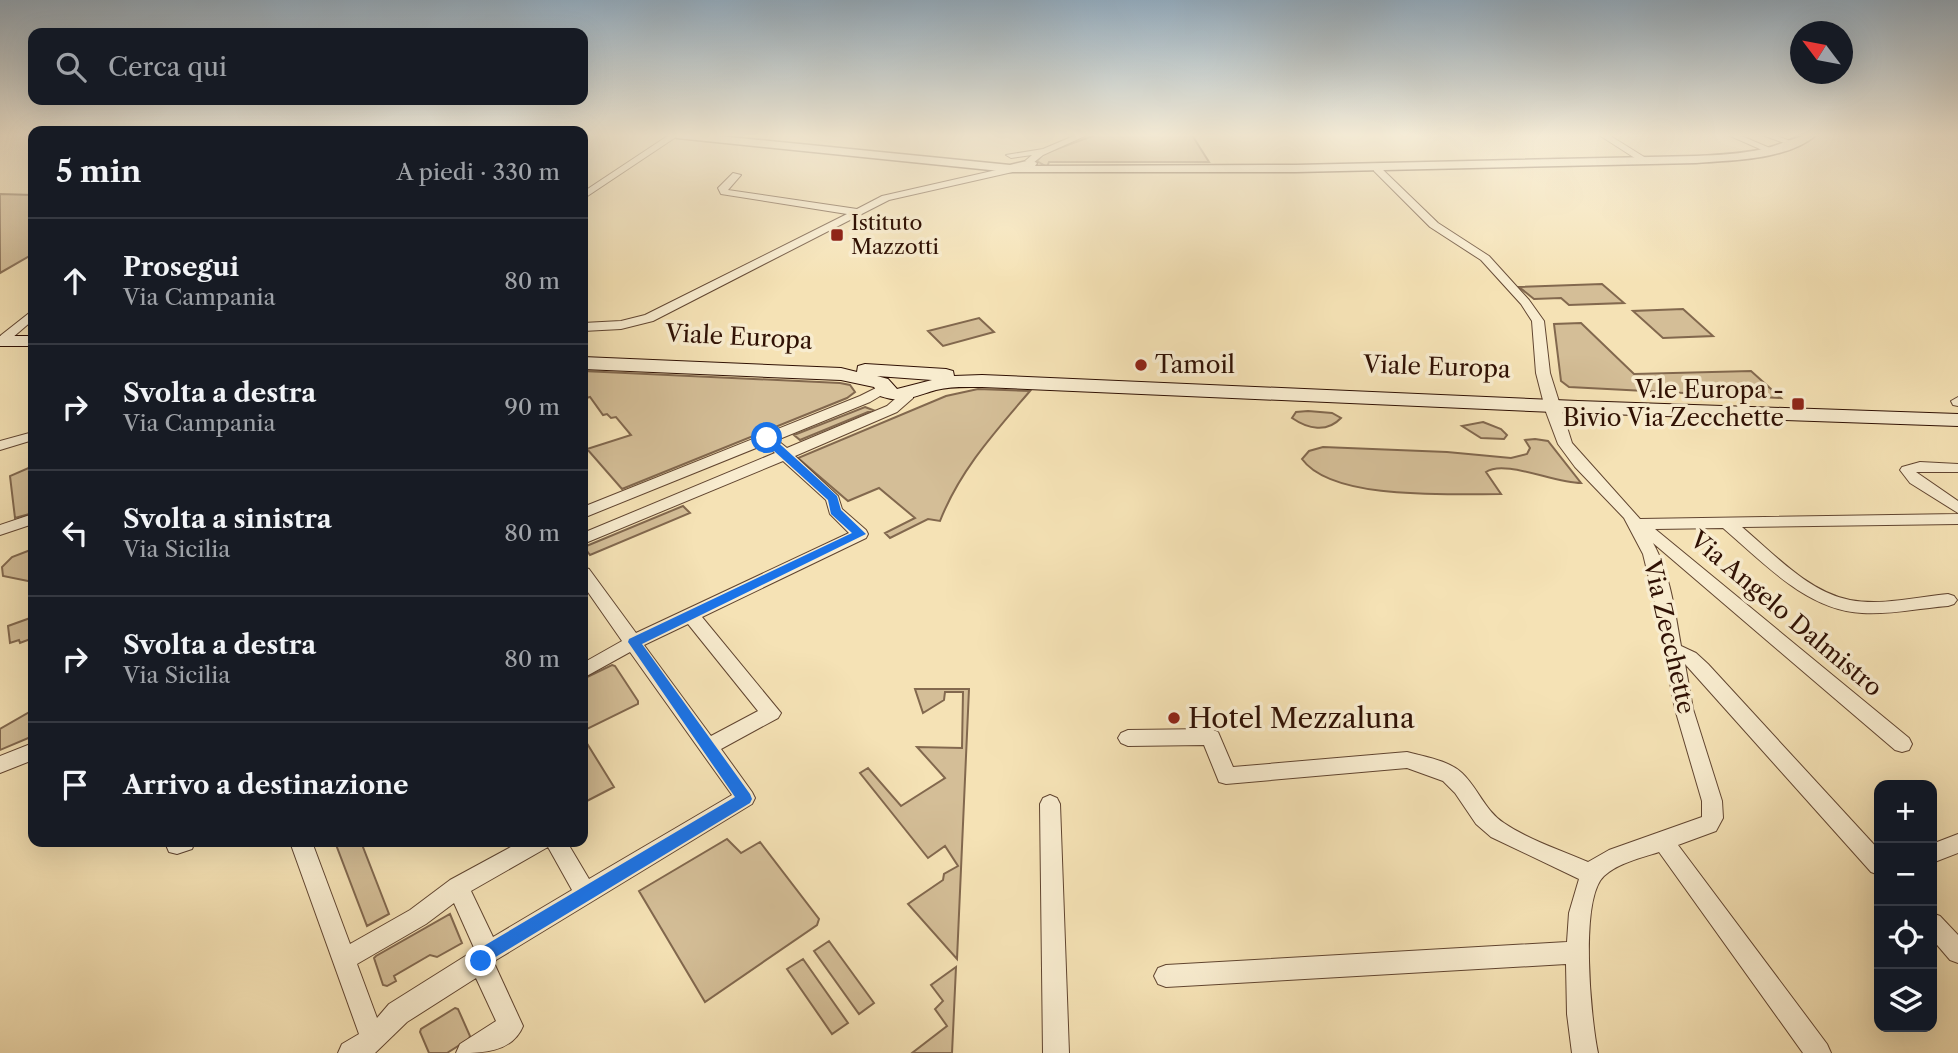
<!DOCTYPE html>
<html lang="it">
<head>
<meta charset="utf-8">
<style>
	:root { --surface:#171b24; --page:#20242c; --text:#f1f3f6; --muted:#9ea1a6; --line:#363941 }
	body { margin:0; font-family:"Libre Caslon Text",serif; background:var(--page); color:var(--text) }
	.controls { position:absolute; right:21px; bottom:21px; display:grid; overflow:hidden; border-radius:14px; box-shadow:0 7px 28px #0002 }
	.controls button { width:63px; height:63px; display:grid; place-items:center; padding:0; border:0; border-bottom:2px solid var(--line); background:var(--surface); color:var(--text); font:35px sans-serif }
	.compass { position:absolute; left:1790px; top:21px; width:63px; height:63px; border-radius:50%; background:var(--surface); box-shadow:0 7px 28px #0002; rotate:302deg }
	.stop { position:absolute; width:21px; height:21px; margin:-16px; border:5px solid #1a73e8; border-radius:50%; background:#fff }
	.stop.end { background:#1a73e8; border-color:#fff; box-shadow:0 2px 7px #0008 }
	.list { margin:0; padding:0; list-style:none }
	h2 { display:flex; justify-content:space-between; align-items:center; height:91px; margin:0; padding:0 28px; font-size:30px }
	h2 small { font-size:23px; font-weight:400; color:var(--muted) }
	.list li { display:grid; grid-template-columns:46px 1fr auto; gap:21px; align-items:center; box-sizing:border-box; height:126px; padding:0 28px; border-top:2px solid var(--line) }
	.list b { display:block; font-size:26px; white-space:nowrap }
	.list p { margin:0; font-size:23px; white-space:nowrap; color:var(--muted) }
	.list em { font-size:23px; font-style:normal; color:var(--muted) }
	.icon { flex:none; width:38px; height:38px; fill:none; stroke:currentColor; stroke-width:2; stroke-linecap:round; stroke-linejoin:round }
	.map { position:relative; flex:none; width:1958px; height:1053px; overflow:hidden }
	.search { position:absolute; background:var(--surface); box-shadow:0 7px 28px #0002; left:28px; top:28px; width:560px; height:77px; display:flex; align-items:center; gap:18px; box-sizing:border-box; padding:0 24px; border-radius:14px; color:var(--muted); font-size:26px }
	.panel { position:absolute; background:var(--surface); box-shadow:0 7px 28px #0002; left:28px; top:126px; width:560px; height:721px; border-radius:14px }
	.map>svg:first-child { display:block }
	.green { fill:#d4be97; stroke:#82684e; stroke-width:2 }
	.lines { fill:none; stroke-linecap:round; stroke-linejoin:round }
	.minor-casing { stroke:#614530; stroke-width:2 }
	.tertiary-casing { stroke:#614530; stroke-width:3 }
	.secondary-casing { stroke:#301104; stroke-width:2 }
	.minor { fill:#f8eccf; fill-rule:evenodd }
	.tertiary { fill:#f8eccf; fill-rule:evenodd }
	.secondary { fill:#f8eccf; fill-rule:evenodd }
	.route { fill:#1a73e8 }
	.poi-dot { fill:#8f2418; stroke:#f8eccf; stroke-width:2.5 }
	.labels { text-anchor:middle; stroke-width:7; stroke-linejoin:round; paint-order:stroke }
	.far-poi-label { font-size:21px; fill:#301104; stroke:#f8eccf; text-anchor:start }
	.street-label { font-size:24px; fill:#301104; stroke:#f8eccf }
	.poi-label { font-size:24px; fill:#301104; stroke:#f8eccf; text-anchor:start }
	.near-poi-label { font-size:28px; fill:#301104; stroke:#f8eccf; text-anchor:start }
</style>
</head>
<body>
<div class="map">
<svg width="1958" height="1053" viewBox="0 0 1958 1053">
	<rect width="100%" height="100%" fill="#f5e2b5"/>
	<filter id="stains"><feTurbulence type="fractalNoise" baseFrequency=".00286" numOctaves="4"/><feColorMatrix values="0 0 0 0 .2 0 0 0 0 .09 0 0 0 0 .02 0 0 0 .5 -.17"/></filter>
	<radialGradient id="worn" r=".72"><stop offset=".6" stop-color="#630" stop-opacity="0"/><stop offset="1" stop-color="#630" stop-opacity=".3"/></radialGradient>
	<path class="green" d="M1095 135H1192L1209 162H1049L1047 167 1037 161 1043 154Z
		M0 194 33 195V254L0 273Z
		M1602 284 1624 303 1569 305 1561 298 1534 299 1519 287Z
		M1683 309 1713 336 1663 338 1633 311Z
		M979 318 994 332 943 346 928 331Z
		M1581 323 1634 374 1751 371 1781 398 1569 387 1561 381 1554 324Z
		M583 371 840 383 850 385 855 392 847 398 622 489 587 449 631 435 616 417 611 418 607 414 603 415 590 397 583 399Z
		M978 389 1030 391C995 432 960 470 940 521L928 519 890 538 885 533 915 518 879 488 848 501 798 458 946 396Z
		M865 407 873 410 800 440 794 435Z
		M1308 411 1332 413 1341 418C1327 433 1308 429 1292 418L1296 412Z
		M1483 422 1501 429 1507 435 1504 439 1481 438 1462 426Z
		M1535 439 1548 441 1581 483C1554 483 1504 459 1486 472L1501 494C1452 494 1332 501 1302 459L1309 451 1323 447 1447 452 1511 458 1527 454 1530 448 1525 440Z
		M33 466V513L15 518 10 476Z
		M683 506 690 513 590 555 584 547Z
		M33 549V582L3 576 2 567 12 557Z
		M33 617V638L20 643 19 640 10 643 8 626Z
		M612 665 615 666 638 701V704L583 731V679Z
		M915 689H969L957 959 908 904 943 880 944 874 958 866 945 846 928 858 860 773 868 768 901 806 945 778 917 747 962 748 963 692H945L944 700 923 713Z
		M33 710V736L0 750V729Z
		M583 737 614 787 583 803Z
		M727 839 741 853 760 842 819 919 817 925 705 1002 639 891Z
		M335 842H361L389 914 367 926Z
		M450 914 462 943 437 957 430 955 394 976 396 981 387 986 383 985 374 958 376 956Z
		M829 941 874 1003 859 1014 814 951Z
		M803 959 848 1023 832 1034 787 969Z
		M956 967 952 1053H912L947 1026 935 1009 943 1001 931 985Z
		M455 1008 458 1009 470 1036 469 1039 447 1053H429L420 1032 421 1029Z"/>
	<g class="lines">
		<defs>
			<path id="minor" d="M669 135H679L583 199V192Z
				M1076 135H1087L1043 155 1033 163 1025 161 1032 155 1011 158 1006 155 1043 149Z
				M1599 135H1609L1649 160 1641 162Z
				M1728 135H1739L1777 151 1769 153Z
				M1762 135H1774L1799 144 1795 147Z
				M1014 166 1017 167V171L889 200 653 321 621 329 583 331V323L621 321 645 315 847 214 721 194 718 188 733 173 741 175 728 190 857 209 882 196Z
				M1374 167H1380L1438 223 1489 256 1529 300 1544 321 1550 373 1572 443 1640 519 1958 514V524L1742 527C1773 553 1808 592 1850 600 1882 606 1916 597 1948 594L1954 596 1957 600 1954 604 1948 606C1920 608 1891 615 1862 613 1806 610 1763 562 1723 528L1655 529 1909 738 1912 744 1909 750 1902 752 1895 750 1653 543C1670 573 1675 612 1681 646L1696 653 1708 664 1879 850V875L1871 872 1685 664 1693 709 1722 801 1723 818 1716 831 1678 845 1827 1044 1831 1053H1803L1659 852C1641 858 1618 863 1604 876 1579 899 1591 1020 1598 1053H1572L1567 1014 1566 964 1166 987 1158 984 1154 976 1158 968 1166 965 1567 942 1569 913 1579 879 1491 837 1476 824 1455 793 1443 781 1407 768 1226 784 1219 782 1204 745 1128 746 1121 743 1118 738 1121 733 1128 730 1211 729 1218 732 1233 767 1407 752C1425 757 1448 760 1462 773 1478 788 1485 811 1504 823 1529 840 1561 850 1588 862L1609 850 1702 817V801L1675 709 1656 607 1643 554 1624 518 1575 467 1558 444 1546 412 1536 373 1532 321 1521 304 1481 260 1430 227 1374 171Z
				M33 310V320L5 344H0V336Z
				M882 385 887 386V392L870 402 777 440 787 448 887 406 903 392H913V398L897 412 795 456 838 496 842 509 866 530 868 534 866 538 702 617 781 713 778 718 721 749 752 792 755 798 752 804 496 960 494 963 523 1026C512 1053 481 1053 456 1053L460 1044 496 1021 476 978 407 1022 375 1053H338L342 1044 359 1034 290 842H312L350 944 410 910 450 880 520 842H567L589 879 732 795 630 652 583 678V663L622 641 583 585V567L589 569 636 633 849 533 830 514 826 500 783 461 583 544V533L775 453 766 444 583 518V507L860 396ZM688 624 758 711 711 736 644 645ZM548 847 572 890 493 937 471 891ZM454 903 475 950 389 1004 377 1018 357 964 426 924Z
				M1958 397V406L1953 405 1951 401Z
				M33 432V440L0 450V441Z
				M1920 462 1958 464V472H1916L1958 501V513L1910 483 1900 470 1902 467Z
				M33 514V524L0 535V525Z
				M33 743V760L0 773V756Z
				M1050 795 1057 798 1060 804 1069 1053H1043L1040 804 1043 798Z
				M1958 834V853L1932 863V844Z
				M168 842H195L192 849 177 854 169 852 166 845Z
				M1932 913 1940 916 1958 935V963L1950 960 1932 939Z"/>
			<path id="tertiary" d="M672 135H709L1010 165 1031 160 1037 163 1035 166 1296 165 1696 156C1719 155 1741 154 1763 149 1782 145 1798 134 1816 135 1787 160 1734 160 1696 163L1296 172H1010L677 138Z"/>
			<path id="secondary" d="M0 336H33V346H0Z
				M583 357 841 368 857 372 858 366 865 364 946 369 953 371 954 376 982 375 1578 401 1958 414V426L1578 413 982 387C967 387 951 386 936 390 915 396 902 404 880 396L874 387 841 380 583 369ZM877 376 932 380 897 389 888 379Z"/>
		</defs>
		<use href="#minor" class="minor-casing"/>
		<use href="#tertiary" class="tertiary-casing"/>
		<use href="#secondary" class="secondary-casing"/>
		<use href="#minor" class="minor"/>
		<use href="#tertiary" class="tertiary"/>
		<use href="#secondary" class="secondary"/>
	</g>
	<linearGradient id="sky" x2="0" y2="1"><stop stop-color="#92aabc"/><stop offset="0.48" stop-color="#faf2de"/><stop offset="1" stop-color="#faf2de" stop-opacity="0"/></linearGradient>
	<rect width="1958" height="282" fill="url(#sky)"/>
	<path class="route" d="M763 436H771L837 496 841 510 866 534 642 644 750 794 752 799 750 803 494 958 487 967 481 970 475 967 473 961 482 947 735 797 628 642 629 639 852 533 831 514 828 500 763 441Z"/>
	<g class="poi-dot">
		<rect x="830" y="228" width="14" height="14" rx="3.5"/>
		<circle cx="1141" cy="365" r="7"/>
		<rect x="1791" y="397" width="14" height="14" rx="3.5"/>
		<circle cx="1174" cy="718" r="7"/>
	</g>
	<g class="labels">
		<g class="far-poi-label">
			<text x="851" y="230">Istituto<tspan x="851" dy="24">Mazzotti</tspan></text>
		</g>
		<g class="street-label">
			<text transform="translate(739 337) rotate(3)" y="8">Viale Europa</text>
			<text transform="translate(1437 367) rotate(2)" y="8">Viale Europa</text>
			<text transform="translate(1786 614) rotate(40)" y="8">Via Angelo Dalmistro</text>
			<text transform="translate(1669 637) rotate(77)" y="8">Via Zecchette</text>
		</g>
		<g class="poi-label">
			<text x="1155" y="373">Tamoil</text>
			<text x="1784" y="398" text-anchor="end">V.le Europa -<tspan x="1784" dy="28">Bivio Via Zecchette</tspan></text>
		</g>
		<g class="near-poi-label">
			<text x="1188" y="728">Hotel Mezzaluna</text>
		</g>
	</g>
	<rect width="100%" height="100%" filter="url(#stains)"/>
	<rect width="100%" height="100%" fill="url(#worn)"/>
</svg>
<div class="controls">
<button>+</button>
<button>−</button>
<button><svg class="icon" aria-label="locate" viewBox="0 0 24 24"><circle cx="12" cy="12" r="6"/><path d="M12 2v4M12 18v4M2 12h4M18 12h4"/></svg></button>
<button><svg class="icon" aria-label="layers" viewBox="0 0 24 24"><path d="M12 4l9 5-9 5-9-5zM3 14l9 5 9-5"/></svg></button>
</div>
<svg class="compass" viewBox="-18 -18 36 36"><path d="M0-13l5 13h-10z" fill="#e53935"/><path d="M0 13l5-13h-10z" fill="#9ea1a6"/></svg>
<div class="stop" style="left:767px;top:438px"></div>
<div class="stop end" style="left:481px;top:961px"></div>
<div class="search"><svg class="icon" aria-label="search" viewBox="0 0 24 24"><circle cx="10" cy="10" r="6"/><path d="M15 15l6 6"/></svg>Cerca qui</div>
<section class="panel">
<h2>5 min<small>A piedi · 330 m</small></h2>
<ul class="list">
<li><svg class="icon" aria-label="ahead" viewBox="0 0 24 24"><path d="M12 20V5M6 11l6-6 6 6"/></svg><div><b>Prosegui</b><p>Via Campania</p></div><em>80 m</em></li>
<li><svg class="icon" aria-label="right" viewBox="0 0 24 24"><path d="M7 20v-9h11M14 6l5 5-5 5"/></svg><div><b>Svolta a destra</b><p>Via Campania</p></div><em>90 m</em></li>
<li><svg class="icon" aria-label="left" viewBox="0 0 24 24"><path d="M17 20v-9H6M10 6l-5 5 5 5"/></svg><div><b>Svolta a sinistra</b><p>Via Sicilia</p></div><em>80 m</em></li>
<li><svg class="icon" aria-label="right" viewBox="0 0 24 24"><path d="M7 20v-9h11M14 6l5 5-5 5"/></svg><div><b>Svolta a destra</b><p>Via Sicilia</p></div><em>80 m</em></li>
<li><svg class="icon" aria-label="arrive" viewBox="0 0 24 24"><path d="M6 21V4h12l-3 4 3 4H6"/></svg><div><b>Arrivo a destinazione</b></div></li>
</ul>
</section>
</div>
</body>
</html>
